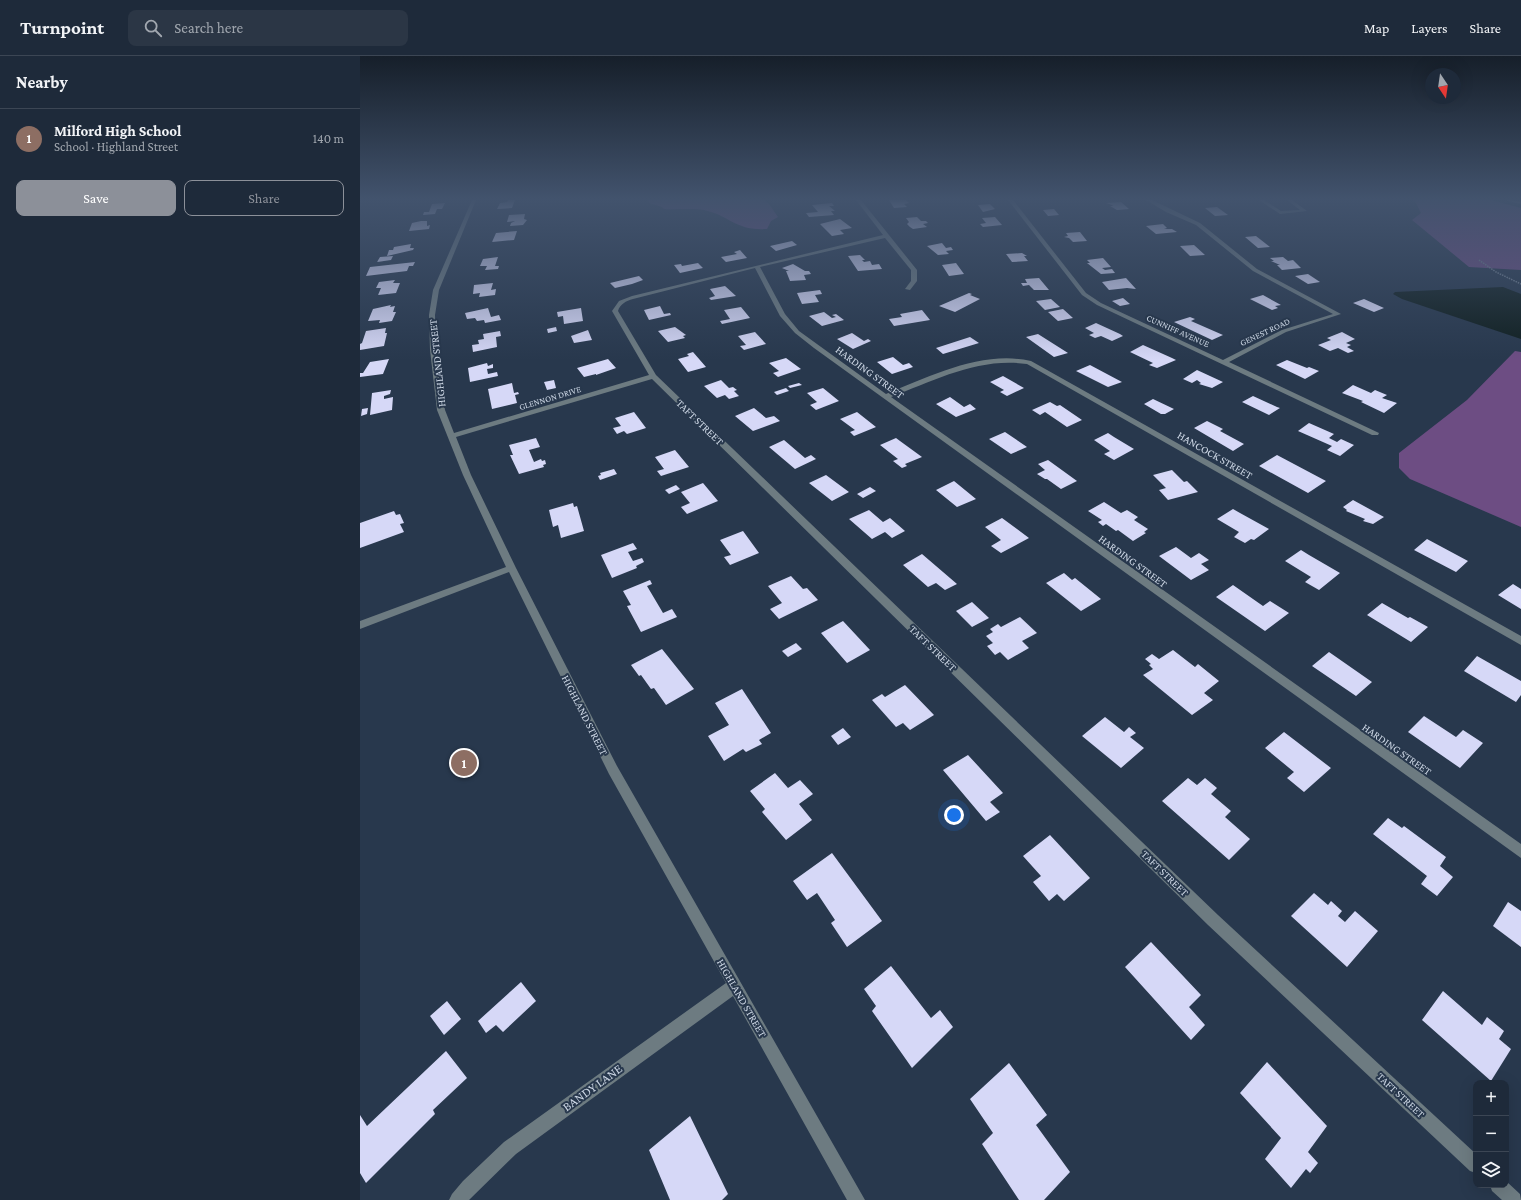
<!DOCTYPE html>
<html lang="en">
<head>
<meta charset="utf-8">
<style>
	:root { --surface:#1e2a3a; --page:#2b3645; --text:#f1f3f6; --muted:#a1a7af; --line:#3c4654; --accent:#8c9099 }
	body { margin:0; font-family:"Crimson Pro",serif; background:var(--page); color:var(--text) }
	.controls { position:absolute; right:12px; bottom:12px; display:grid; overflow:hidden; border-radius:8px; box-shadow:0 4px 16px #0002 }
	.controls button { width:36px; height:36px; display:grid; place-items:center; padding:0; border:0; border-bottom:1px solid var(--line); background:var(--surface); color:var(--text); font:20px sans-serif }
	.compass { position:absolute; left:1065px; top:12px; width:36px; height:36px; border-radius:50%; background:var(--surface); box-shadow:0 4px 16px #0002; rotate:167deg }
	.you { position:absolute; left:594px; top:759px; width:14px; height:14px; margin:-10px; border:3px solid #fff; border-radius:50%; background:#1a73e8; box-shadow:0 0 0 6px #1a73e833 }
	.badge { display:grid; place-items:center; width:26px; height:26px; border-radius:50%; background:var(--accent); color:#fff; font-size:13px; font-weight:700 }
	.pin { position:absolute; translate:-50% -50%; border:2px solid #fff; box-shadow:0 1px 4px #0006 }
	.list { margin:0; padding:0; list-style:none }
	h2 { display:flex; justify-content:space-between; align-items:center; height:52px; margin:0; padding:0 16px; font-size:17px }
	h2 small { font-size:13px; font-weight:400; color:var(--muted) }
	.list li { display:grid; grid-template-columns:26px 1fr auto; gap:12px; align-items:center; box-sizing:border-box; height:60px; padding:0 16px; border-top:1px solid var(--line) }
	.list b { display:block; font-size:15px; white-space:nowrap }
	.list p { margin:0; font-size:13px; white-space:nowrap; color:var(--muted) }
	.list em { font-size:13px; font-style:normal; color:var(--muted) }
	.actions { display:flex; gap:8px; padding:12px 16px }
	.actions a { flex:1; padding:9px 0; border:1px solid var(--accent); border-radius:8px; text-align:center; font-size:14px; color:var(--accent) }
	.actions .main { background:var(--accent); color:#fff }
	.icon { flex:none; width:22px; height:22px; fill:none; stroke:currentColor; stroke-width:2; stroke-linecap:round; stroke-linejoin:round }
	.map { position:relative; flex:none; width:1161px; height:1144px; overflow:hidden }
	header { display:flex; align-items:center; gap:24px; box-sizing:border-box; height:56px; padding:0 20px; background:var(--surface); border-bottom:1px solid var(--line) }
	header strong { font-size:19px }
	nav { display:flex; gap:22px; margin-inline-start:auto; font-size:14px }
	.search { width:280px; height:36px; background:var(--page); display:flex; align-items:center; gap:10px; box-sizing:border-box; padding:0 14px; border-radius:8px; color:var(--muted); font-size:15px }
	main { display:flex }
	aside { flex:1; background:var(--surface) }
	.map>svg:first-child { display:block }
	.green { fill:#6d4d83 }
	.water { fill:#101f20 }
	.building { fill:#d6d8f7 }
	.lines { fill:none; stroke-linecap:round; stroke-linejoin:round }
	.path { stroke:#738092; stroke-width:1.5; stroke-dasharray:1.5 1; stroke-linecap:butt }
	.minor { fill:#6d7b81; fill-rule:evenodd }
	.labels { text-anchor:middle; stroke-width:4; stroke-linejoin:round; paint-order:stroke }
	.far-street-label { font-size:9px; fill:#cdd7e5; stroke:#28384d }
	.street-label { font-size:11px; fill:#cdd7e5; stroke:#28384d }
	.near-street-label { font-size:13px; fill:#cdd7e5; stroke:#28384d }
</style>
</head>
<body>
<header>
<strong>Turnpoint</strong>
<div class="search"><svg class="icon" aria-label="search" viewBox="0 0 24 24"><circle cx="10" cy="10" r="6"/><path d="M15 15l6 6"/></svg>Search here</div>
<nav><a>Map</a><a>Layers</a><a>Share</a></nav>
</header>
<main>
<aside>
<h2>Nearby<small></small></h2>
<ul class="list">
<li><span class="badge" style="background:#8d6e63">1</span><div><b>Milford High School</b><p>School · Highland Street</p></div><em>140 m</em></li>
</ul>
<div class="actions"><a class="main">Save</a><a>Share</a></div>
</aside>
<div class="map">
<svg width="1161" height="1144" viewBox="0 0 1161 1144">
	<rect width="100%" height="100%" fill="#28384d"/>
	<path class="green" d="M288 144H404L409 148 418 161 411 165 407 173C375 175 371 160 344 154 334 152 316 154 304 153L302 151 289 147Z
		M1053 144H1131L1161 152V214L1109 211 1052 164 1061 157 1056 147Z
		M1155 295 1161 296V471L1050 423 1039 412V397L1107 344Z"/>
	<path class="water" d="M1143 231 1161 238V283L1042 243 1033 238 1035 236Z"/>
	<path class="building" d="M148 144H155L152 152 137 153 140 147 147 146Z
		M529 144H546L549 147 544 148 547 151 534 152Z
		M761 146 769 153 757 154 750 150H753L752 149 746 147Z
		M85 147 82 153H77L75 158 63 159 64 156H69L72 148Z
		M472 147 474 150H469L475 155H471L474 159 449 161 446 157 458 156 452 149Z
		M630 148 635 153 623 156 618 149Z
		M857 151 868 159 855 160 845 152Z
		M694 153 699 159 688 160 683 154Z
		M165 158 164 163 167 164 163 169 150 170 151 167 155 165 147 166 149 159Z
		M557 161 561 165H566L568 167 563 168 567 171 553 173 550 171 547 168 549 166 546 162Z
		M635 161 642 169 623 171 620 168 626 167 622 162Z
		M480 163 492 172 480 174 484 178 472 180 460 168Z
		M61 165H67V170L70 169 69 173 49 175 52 167Z
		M803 168 807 172 804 173H812L817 176 796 178 786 170Z
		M157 175 154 184 132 186 136 177Z
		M720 176 727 185 713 186 709 182 704 181 708 180 706 177Z
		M896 180 910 191 898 192 885 181Z
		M432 185 437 189 416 195 410 190Z
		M582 187 586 192 591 191 593 194 586 195 589 198 578 199 567 190Z
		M51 188 50 192H54L53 194 27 200 29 194H33L34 191Z
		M834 189 845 199 830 200 820 190Z
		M380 194 387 202 366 206 361 201 377 198 374 196Z
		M662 197 667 200H664L668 205 652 206 646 198Z
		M500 199 505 204H502L504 206 510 205 512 209 519 208 522 213 498 215 488 200Z
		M33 200 31 204 17 206 20 201Z
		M138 201 135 210H139L138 213 125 214 127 210H120L123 203Z
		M923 201 928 205 933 204 941 212 922 214 917 209H920L911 205H914L910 202Z
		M743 202 751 211 742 212 745 214 752 213 755 217 741 218 727 207H730L727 204Z
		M55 206 53 210H49L47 215 6 220 10 211Z
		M338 207 343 212 320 217 314 209 321 208 322 210Z
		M596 207 604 218 589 220 582 209Z
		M433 208 445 215H449L451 218 444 219 446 224 430 225 426 215H429L422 212Z
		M948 218 960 226 948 228 935 220Z
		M279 220 283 224 272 228 255 232 250 227Z
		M679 222 689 234H674L669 229 663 230 661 227H667L665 223Z
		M766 222 776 233 767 232 749 234 742 226Z
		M35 224 33 227H40L36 237 18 239 21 232H16L19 226Z
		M133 227 131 234 136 233 135 239 119 241 120 237 113 238 114 229Z
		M365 230 376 240 351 244 349 242 355 240 350 233Z
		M460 234 462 238 455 239 459 246 442 248 437 237Z
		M609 237 612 238 610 239 620 243 595 256 579 250Z
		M903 239 921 249 915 250 918 252 912 254 890 243Z
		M763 242 770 248 760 250 752 245Z
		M691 243 700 251 685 254 676 245Z
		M1004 243 1024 252 1014 256 993 247Z
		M31 249 30 251 35 250 33 256H36L32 265 19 267 20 264 8 265 13 253Z
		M300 250 304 258 310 257 311 259 289 264 284 254Z
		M381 251 390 262 362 268 360 265 370 263 364 254Z
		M128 252 131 261 139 259 141 264 125 267 124 264 117 265 115 262 107 263 105 257Z
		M221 252 223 265 204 268 203 260 198 261 197 256Z
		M703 253 713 262 698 265 688 256Z
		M562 254 570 264 534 270 529 263 542 261 540 258Z
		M464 256 472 262 476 261 472 259 476 258 484 264 462 270 449 260Z
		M830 261 835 263 831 265 863 279 852 284 814 266Z
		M736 267 760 278 763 280 752 285 741 280 735 282 729 279 734 277 725 272Z
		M196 271 197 275 188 277 187 273Z
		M315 271 326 279 323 280 325 282 308 286 298 275Z
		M26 272 25 277H27L24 290 0 294V288L2 287 6 275Z
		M228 274 232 284 214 287 211 280Z
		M140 275 141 280 136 281 137 291 113 296 112 289 119 288 118 284 124 283 123 278Z
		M395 276 406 288 384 294 380 290 386 289 378 280Z
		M982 276 995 283 986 287 991 289 987 291 994 295 988 297 978 292 970 295 958 289 971 284 967 282Z
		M492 277 504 285 508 283 511 285 493 293 477 283Z
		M678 278 708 297 694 301 666 281Z
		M610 281 619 287 583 298 576 292Z
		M783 289 812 302 816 304 797 312 789 309 793 307 770 296Z
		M333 296 346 311 328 316 318 303 329 300 327 298Z
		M533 301 543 309 549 307 553 311 532 318 517 306Z
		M426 302 441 313 418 321 413 317 419 315 409 307Z
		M29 303 23 318 0 321V317H3L10 306Z
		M248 303 256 312 236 319V318L224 321 217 312Z
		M927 304 947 312 949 311 959 315 945 323 916 309Z
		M127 307 128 310 133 308V312L127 313 128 318 137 316 138 320 110 326 108 312Z
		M730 309 762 326 748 331 716 315Z
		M837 314 863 326 852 332 839 328 841 327 837 324 832 327 823 323Z
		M643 320 664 332 647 340 640 336 644 334 630 326Z
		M194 324 196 332 187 334 184 326Z
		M361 324 369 332 373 331 377 334 374 335 379 340 369 343 365 339 357 342 344 330Z
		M152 327 154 337 158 336 159 338 155 339 157 347 132 353 128 333Z
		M439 327 442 329 430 332 428 330Z
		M993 329 1011 337 1015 334 1027 339 1022 342 1037 347 1024 357 1001 346 1003 345 982 337Z
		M426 332 429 335 417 339 414 336Z
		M463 332 479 345 456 354 450 349 457 346 447 337Z
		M31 334 30 338 24 340V343L33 341 32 354 10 359 12 337Z
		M893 340 917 351 920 352 909 359 882 346Z
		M590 341 604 351 610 348 616 353 596 361 576 348Z
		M793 343 814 353 805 358H801L784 348Z
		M690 346 697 350 700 349 722 364 707 371 685 356 680 359 672 354Z
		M8 352 7 358 1 360 2 353Z
		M394 352 406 362 414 360 420 365 393 375 375 360Z
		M274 356 286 372 267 378 264 375 257 378 253 372 261 370 255 362Z
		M497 356 516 371 494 380 490 376 495 374 480 363Z
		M847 365 863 373 860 375 884 388 873 395 834 372Z
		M949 367 974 378 969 382 977 386 981 383 994 389 980 400 967 394 972 390 938 375Z
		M645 376 667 391 651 398 629 383Z
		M748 377 754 381 774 393 754 404 744 398 750 395 734 384Z
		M176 382 180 391 169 394 174 406 181 403 182 405 185 404 186 408 183 409 184 411 159 418 150 399H153L149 389Z
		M536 382 540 385 562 401 545 408 547 410 542 412 533 405 538 403 520 389Z
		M424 384 445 402 451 399 456 403 435 413 409 391Z
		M315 394 329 411 301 420 297 415 304 413 295 401Z
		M917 399 966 425 948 437 899 410Z
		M688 404 717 425 701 433 687 423H685L677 418 685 414 678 408Z
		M254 413 257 418 240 424 238 420 241 419 240 417Z
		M812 414 824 426 827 425 838 436 808 444 799 434 806 432 793 419Z
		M466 419 489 436 472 445 449 427Z
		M594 425 616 443 597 451 576 434Z
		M343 427 358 445 327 458 321 451 330 447 321 436Z
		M316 429 320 433 309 438 305 434Z
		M510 431 516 435 503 442 497 438Z
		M993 444 1024 461 1013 468 1003 465 1005 463 986 455 987 454 983 451Z
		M744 446 761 457 767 454 778 461 774 464 788 473 784 476 786 477 773 485 758 474 756 475 746 468 743 470 738 466 742 464 728 455Z
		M213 447 214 451 217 450 224 475 201 482 198 469 193 471 189 454Z
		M873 453 880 457 909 473 894 484 891 483 885 487 874 481 879 476 857 463Z
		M509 454 523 466 530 462 545 475 532 482 525 476 512 483 489 463Z
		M34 455 36 459 40 458 44 467 40 468 44 476 0 492V467Z
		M642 462 669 482 641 497 631 490 641 484 625 471Z
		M383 475 399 497 370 509 364 501 371 499 360 484Z
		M1067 483 1108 505 1096 516 1054 494Z
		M273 487 277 493 268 496 273 505 282 502 284 506 276 510 277 512 252 522 241 499Z
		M816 491 831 502 839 497 849 504 841 508 849 514 831 524 799 500Z
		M941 494 949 499 980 517 959 534 945 526 951 521 925 505Z
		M562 498 597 528 585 534 576 527 568 531 543 509Z
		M704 517 712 524 715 522 741 543 721 555 686 527Z
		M431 520 443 533 447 532 458 544 419 563 410 553 422 547 408 530Z
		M290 524 292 528 287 530 303 557 312 553 317 561 281 576 267 550 271 549 263 535Z
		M1153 528 1161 533V553L1138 539Z
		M873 529 903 550 910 545 929 557 905 575 856 541Z
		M612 546 629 562 612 571 596 555Z
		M1022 547 1048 562 1050 561 1068 571 1051 586 1007 559Z
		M660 561 677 577 662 585 669 592 648 604 640 596 635 599 627 590 633 587 626 580 633 576 630 573 638 568 641 571Z
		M483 565 510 594 487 607 461 577Z
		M436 587 442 593 428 601 422 595Z
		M302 593 334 633 306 649 294 632 291 633 281 619 279 620 271 609Z
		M813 594 835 611 838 608 859 625 844 637 853 644 832 659 783 619 793 613 789 609 791 608 785 603 792 598 799 603Z
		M969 596 1012 626 996 640 952 610Z
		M1117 600 1161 625V639L1156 646 1104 615Z
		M545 629 574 659 550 674 543 667 536 671 512 644 522 638 525 641Z
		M382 633 411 677 399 684 402 688 386 696 383 693 364 705 348 680 369 669 355 647Z
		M1064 660 1096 681 1103 674 1123 687 1100 712 1048 676Z
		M745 661 764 676 769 671 776 677 770 681 784 692 761 712 722 680Z
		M483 672 491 681 478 689 471 680Z
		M924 676 971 712 944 736 927 722 934 716 905 692Z
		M608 699 643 737 630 746 640 756 626 765 583 714Z
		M415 717 428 732 440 724 453 738 439 748 452 764 426 784 402 756 405 753 390 735Z
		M828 722 837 729 845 722 857 732 851 738 871 755 865 761 890 783 869 804 802 745Z
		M1028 762 1042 772 1044 770 1086 801 1080 810 1093 821 1077 840 1061 828 1067 820 1013 778Z
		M690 779 730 822 704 845 697 838 689 845 673 826 681 820 663 800Z
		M472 797 522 865 487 891 471 867 475 864 457 837 447 844 433 825Z
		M954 837 968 849 971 845 982 855 978 860 985 866 995 855 1018 875 987 911 931 860Z
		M1148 846 1161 855V891L1133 870Z
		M791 886 841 939 829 951 845 969 831 984 765 911Z
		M531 910 571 962 580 954 593 971 552 1012 512 955 516 950 504 933Z
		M161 926 176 945 143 976 136 969 126 977 118 965Z
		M1083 935 1122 969 1127 961 1144 975 1139 983 1151 993 1131 1025 1062 964Z
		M87 945 101 963 84 979 70 960Z
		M86 995 107 1022 73 1054 75 1058 6 1127 0 1117V1059L7 1070Z
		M907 1006 967 1070 948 1096 958 1107 950 1117 946 1113 931 1132 905 1103 921 1082 880 1037Z
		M649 1007 687 1059 676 1069 710 1116 684 1144H659L622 1088 633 1077 610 1043Z
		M330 1060 368 1138 362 1144H310L289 1094Z"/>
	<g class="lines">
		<path class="path" d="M1119 204 1136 216 1161 228"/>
		<path class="minor" d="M112 144H116L79 234 75 259 76 294 85 354 94 377 289 319 252 255 259 245 272 240 523 179 496 144H501L557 214V225L550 234 545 233 551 225V214L525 182 400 211 425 258 439 275 526 338C571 320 622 294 671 305L1161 580V589L667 308C619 301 575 324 531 341L1161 788V802L454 292 435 277 420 260 395 212 273 243C266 245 260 248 258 255L296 319 858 859 1116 1098V1117L1110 1115 848 869 292 323 96 381 111 419 156 512 257 710 505 1144H487L373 940 156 1098 109 1144H89L92 1138 103 1125 144 1086 366 927 249 718 149 516 0 573V565L146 511 103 419 77 354 70 294 69 259 73 234Z
			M648 144H653L726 237 741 247 863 304 922 274 973 258 893 215 836 169 806 156 786 144H792L840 167 897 213 981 258 926 276 869 306 1019 377 1018 379H1012L737 249 722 239Z
			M899 144H904L921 155 940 154 927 144H932L947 155 920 158Z
			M1147 144 1161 146V148L1147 145Z
			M1146 1125 1160 1138 1161 1144H1142L1132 1135 1130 1129H1146Z"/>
	</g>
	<linearGradient id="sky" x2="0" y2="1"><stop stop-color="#161f2a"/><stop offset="0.47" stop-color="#42536d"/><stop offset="1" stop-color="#42536d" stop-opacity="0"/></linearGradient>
	<rect width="1161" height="304" fill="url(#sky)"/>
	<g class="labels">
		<g class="far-street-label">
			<text transform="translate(818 275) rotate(24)" y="3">CUNNIFF AVENUE</text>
			<text transform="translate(905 276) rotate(-25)" y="3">GENEST ROAD</text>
			<text transform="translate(190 342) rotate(-17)" y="3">GLENNON DRIVE</text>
		</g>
		<g class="street-label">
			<text transform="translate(77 307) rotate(-96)" y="4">HIGHLAND STREET</text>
			<text transform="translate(510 316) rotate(36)" y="4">HARDING STREET</text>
			<text transform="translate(340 366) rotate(44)" y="4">TAFT STREET</text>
			<text transform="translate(855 399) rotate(30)" y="4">HANCOCK STREET</text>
			<text transform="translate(773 505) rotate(36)" y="4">HARDING STREET</text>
			<text transform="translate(573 592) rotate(44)" y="4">TAFT STREET</text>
			<text transform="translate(225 659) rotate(63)" y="4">HIGHLAND STREET</text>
			<text transform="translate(1037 693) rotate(35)" y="4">HARDING STREET</text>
			<text transform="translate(805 817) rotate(44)" y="4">TAFT STREET</text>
			<text transform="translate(382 942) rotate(60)" y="4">HIGHLAND STREET</text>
			<text transform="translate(1041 1039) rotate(43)" y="4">TAFT STREET</text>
		</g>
		<g class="near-street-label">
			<text transform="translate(232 1031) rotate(-36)" y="5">BANDY LANE</text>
		</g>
	</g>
</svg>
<div class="controls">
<button>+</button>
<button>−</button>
<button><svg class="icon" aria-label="layers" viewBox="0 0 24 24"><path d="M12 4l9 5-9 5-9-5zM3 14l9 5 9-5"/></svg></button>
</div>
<svg class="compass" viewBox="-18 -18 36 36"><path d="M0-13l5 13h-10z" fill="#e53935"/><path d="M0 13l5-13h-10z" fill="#a1a7af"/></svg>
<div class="you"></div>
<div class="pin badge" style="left:104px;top:707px;background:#8d6e63">1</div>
</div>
</main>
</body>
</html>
